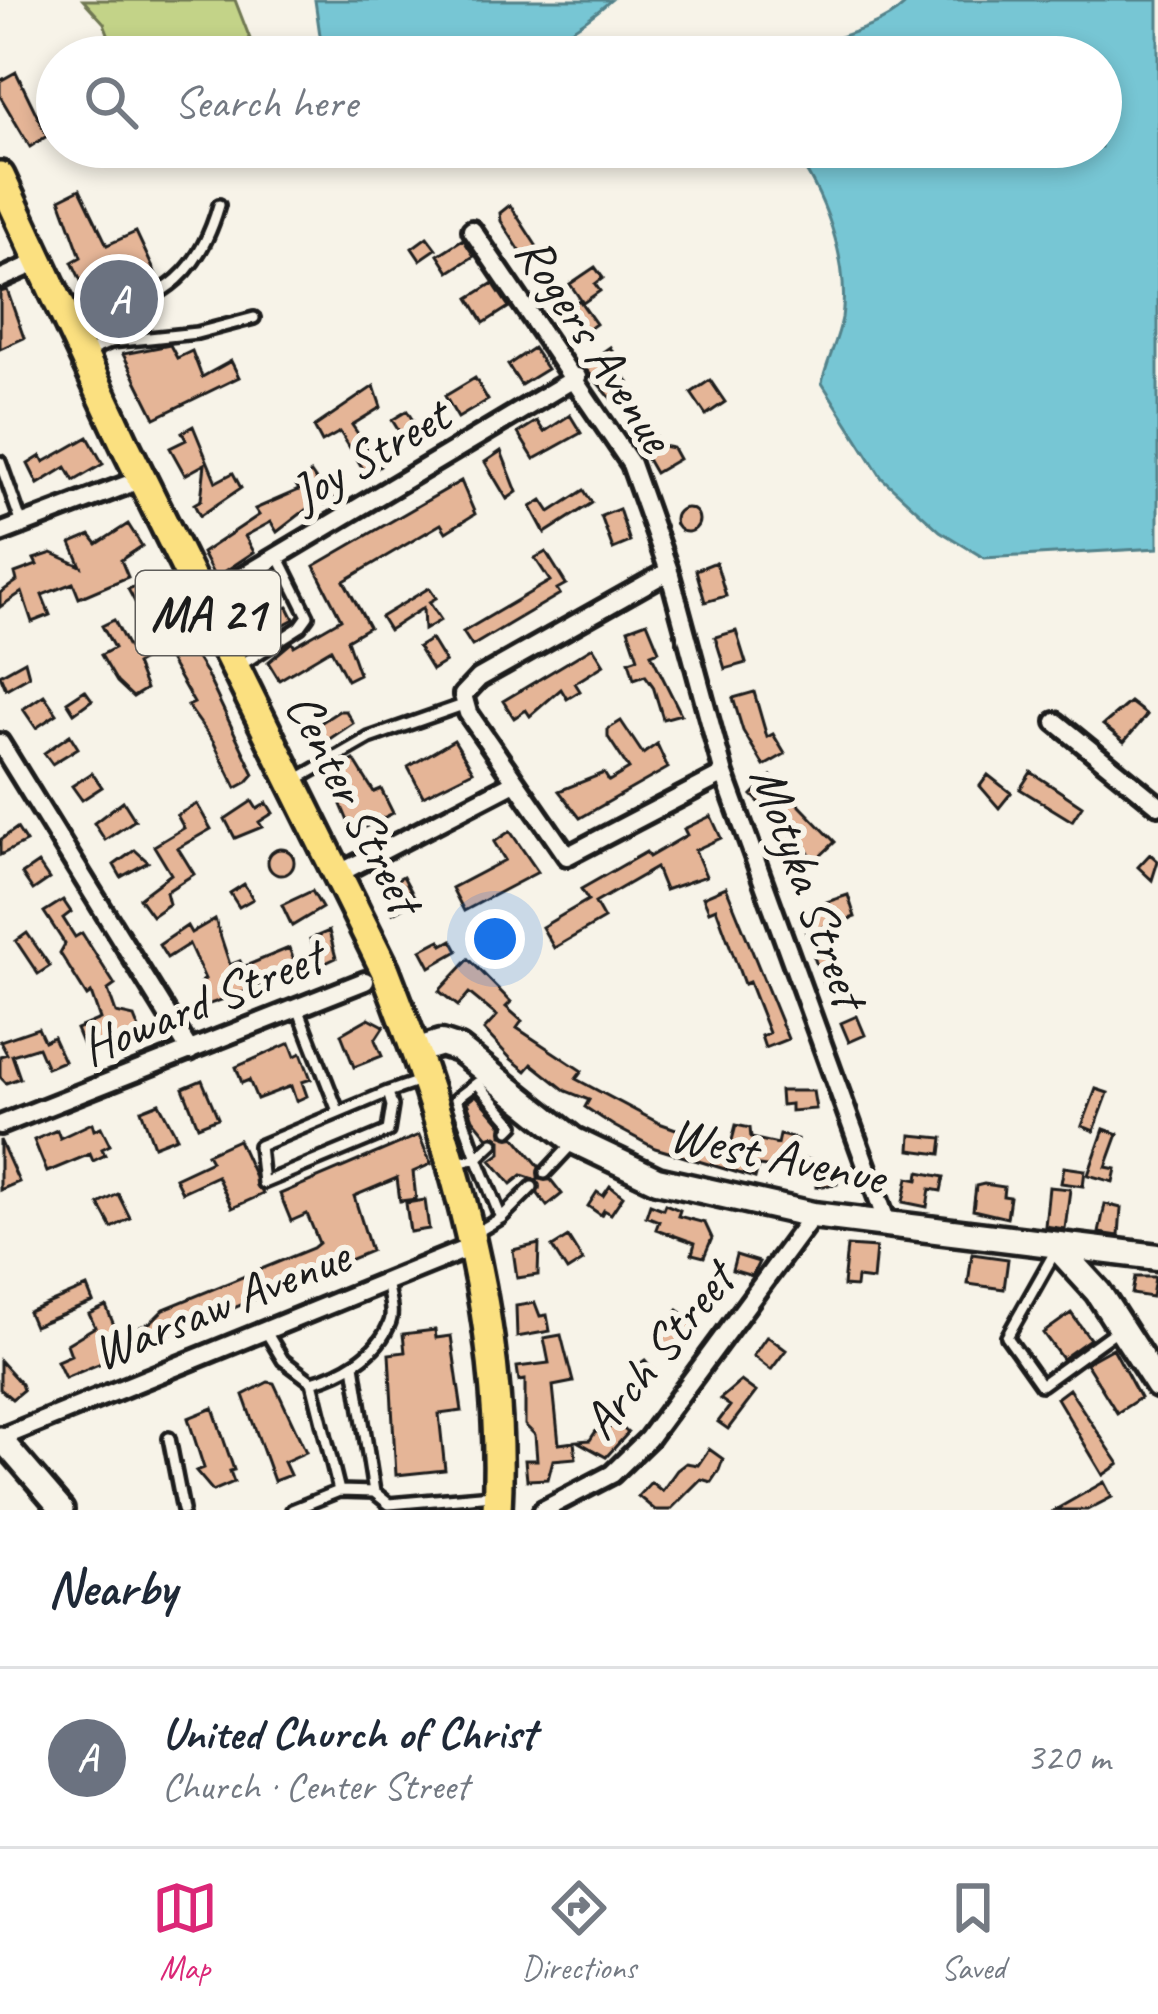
<!DOCTYPE html>
<html lang="en">
<head>
<meta charset="utf-8">
<style>
	:root { --surface:#fff; --page:#f6f6f7; --text:#1f2937; --muted:#747a83; --line:#e0e1e3; --accent:#db2777 }
	body { margin:0; font-family:Caveat,sans-serif; background:var(--page); color:var(--text) }
	.you { position:absolute; left:495px; top:939px; width:42px; height:42px; margin:-30px; border:9px solid #fff; border-radius:50%; background:#1a73e8; box-shadow:0 0 0 18px #1a73e833 }
	.badge { display:grid; place-items:center; width:78px; height:78px; border-radius:50%; background:var(--accent); color:#fff; font-size:39px; font-weight:700 }
	.pin { position:absolute; translate:-50% -50%; border:6px solid #fff; box-shadow:0 3px 12px #0006 }
	.list { margin:0; padding:0; list-style:none }
	h2 { display:flex; justify-content:space-between; align-items:center; height:156px; margin:0; padding:0 48px; font-size:51px }
	h2 small { font-size:39px; font-weight:400; color:var(--muted) }
	.list li { display:grid; grid-template-columns:78px 1fr auto; gap:36px; align-items:center; box-sizing:border-box; height:180px; padding:0 48px; border-top:3px solid var(--line) }
	.list b { display:block; font-size:45px; white-space:nowrap }
	.list p { margin:0; font-size:39px; white-space:nowrap; color:var(--muted) }
	.list em { font-size:39px; font-style:normal; color:var(--muted) }
	.icon { flex:none; width:66px; height:66px; fill:none; stroke:currentColor; stroke-width:2; stroke-linecap:round; stroke-linejoin:round }
	.map { position:relative; flex:none; width:1158px; height:1510px; overflow:hidden }
	.search { position:absolute; background:var(--surface); box-shadow:0 6px 18px #0003; left:36px; right:36px; top:36px; height:132px; display:flex; align-items:center; gap:30px; box-sizing:border-box; padding:0 42px; border-radius:66px; color:var(--muted); font-size:45px }
	.sheet { height:336px; background:var(--surface) }
	nav { display:flex; justify-content:space-around; align-items:center; box-sizing:border-box; height:168px; border-top:3px solid var(--line); background:var(--surface); font-size:33px; color:var(--muted) }
	nav a { display:grid; justify-items:center; gap:6px }
	nav .on { color:var(--accent) }
	.map>svg:first-child { display:block }
	.green { fill:#c3d388; stroke:#707852; stroke-width:3 }
	.water { fill:#77c6d4; stroke:#53828a; stroke-width:3 }
	.building { fill:#e5b597; stroke:#1c1c1c; stroke-width:3 }
	.lines { fill:none; stroke-linecap:round; stroke-linejoin:round }
	.service-casing { stroke:#1c1c1c; stroke-width:18 }
	.minor-casing { stroke:#1c1c1c; stroke-width:26 }
	.tertiary-casing { stroke:#1c1c1c; stroke-width:30 }
	.secondary-casing { stroke:#1c1c1c; stroke-width:33 }
	.primary-casing { stroke:#1c1c1c; stroke-width:36 }
	.service { stroke:#f7f3e8; stroke-width:9 }
	.minor { stroke:#f7f3e8; stroke-width:16 }
	.tertiary { stroke:#f7f3e8; stroke-width:21 }
	.secondary { stroke:#f7f3e8; stroke-width:24 }
	.primary { stroke:#fbe080; stroke-width:27 }
	.labels { text-anchor:middle; stroke-width:12; stroke-linejoin:round; paint-order:stroke }
	.shield { fill:#f7f3e8; stroke:#5e5c59; stroke-width:3 }
	.shield-label { font-size:48px; font-weight:bold; fill:#1c1c1c }
	.street-label { font-size:51px; fill:#1c1c1c; stroke:#f7f3e8 }
</style>
</head>
<body>
<div class="map">
<svg width="1158" height="1510" viewBox="0 0 1158 1510">
	<rect width="100%" height="100%" fill="#f7f3e8"/>
	<filter id="ink" filterUnits="userSpaceOnUse"><feTurbulence type="fractalNoise" baseFrequency=".00833" numOctaves="2"/><feDisplacementMap in="SourceGraphic" scale="24" xChannelSelector="R" yChannelSelector="G"/><feConvolveMatrix kernelMatrix="1 2 1 2 8 2 1 2 1" color-interpolation-filters="sRGB"/></filter>
	<g filter="url(#ink)">
		<path class="green" d="M83 0H235L257 57H117L104 23Z"/>
		<path class="water" d="M315 0H611C531 72 474 57 375 57L361 50 323 56Z
			M909 0H1158V548L984 558 940 531 882 478 822 383C827 361 838 340 842 318 850 261 824 191 790 147H1101V57H798C833 32 881 33 909 0Z"/>
		<path class="building" d="M16 72 47 136 30 147 0 96V81Z
			M80 189 107 245 136 232 159 281 96 312 72 262 81 257 60 199Z
			M510 205 543 256 529 265 501 221 500 213Z
			M427 237 436 249 420 260 412 248Z
			M463 239 474 256 449 272 438 255Z
			M595 267 603 278 595 284 600 291 583 303 570 284Z
			M493 283 509 307 484 323 469 298Z
			M7 290 24 338 0 349V292Z
			M579 300 596 324 580 335 563 312Z
			M170 345 177 358 192 351 202 377 231 361 239 377 155 418 123 354Z
			M610 347 633 392 615 403 583 366Z
			M533 348 547 369 521 385 508 365Z
			M475 378 488 400 458 418 445 396Z
			M710 380 725 402 706 415 691 393Z
			M374 386 381 407 352 425 380 466 367 475 340 432 322 442 314 427Z
			M407 411 425 440 410 449 392 420Z
			M570 415 581 433 534 459 518 433 537 421 544 432Z
			M647 424 662 446 673 448 679 459 655 473 632 433Z
			M193 426 216 482 233 473 241 488 200 516 194 504 201 500 205 464 185 475 170 448 186 440 182 432Z
			M88 437 103 464 74 481 66 467 38 484 28 464 41 456 44 462Z
			M501 451 517 492 507 499 485 462Z
			M311 473 318 483 328 477 337 496 325 504 321 498 277 532 271 522 245 536 254 552 215 578 202 553 259 515 255 509 299 490 295 483Z
			M461 481 475 514 446 532 441 524 344 581 369 627 347 640 359 674 347 680 331 649 279 680 268 662 292 642 294 646 341 619 314 566Z
			M584 490 592 503 545 533 531 507 542 500 550 512Z
			M675 520a12 12 0 1 1 24 0a12 12 0 1 1-24 0Z
			M619 509 630 542 613 549 601 516Z
			M128 524 142 546 121 560 128 577 79 598 73 583 42 595 50 615 32 622 22 592 0 607V593L17 581 15 573 37 565 34 559 52 553 81 566 71 543 90 535 97 544Z
			M546 552 566 584 557 589 560 594 472 646 463 632 550 581 535 558Z
			M716 562 726 596 705 602 696 570Z
			M159 577 168 595 148 605 144 598 135 602 128 589Z
			M429 588 436 598 429 602 441 620 424 630 423 608 389 630 381 617Z
			M288 607 294 619 263 636 252 615Z
			M114 620 128 647 175 624 206 673 254 774 247 782 236 788 213 741 188 706 194 703 163 649 136 664 146 689 133 697 117 682 101 655 114 648 102 626Z
			M647 622 659 651 651 654 681 714 663 719 653 686 645 675 634 679 629 661 638 658 628 629Z
			M736 631 746 663 725 669 715 637Z
			M431 639 445 662 432 670 418 647Z
			M593 647 604 665 575 683 580 691 567 699 561 689 530 716 526 710 514 718 503 701Z
			M25 661 29 676 6 689 0 675Z
			M85 690 92 700 74 713 67 702Z
			M754 692 767 737 773 734 785 754 764 766 743 731 733 698Z
			M44 695 57 714 36 728 23 709Z
			M1130 702 1147 715 1124 742 1103 725Z
			M339 711H346L353 723 319 746 311 729Z
			M621 721 643 754 657 744 668 768 580 818 559 791 604 773 609 781 629 769 608 737V729Z
			M70 735 78 748 52 764 44 753Z
			M454 740 473 771 423 796 408 767Z
			M354 760 374 792 381 789 393 813 353 833 328 774Z
			M1031 772 1082 806 1072 821 1020 789Z
			M92 773 102 787 82 800 72 786Z
			M988 775 1011 793 999 808 980 786Z
			M771 776 835 842 816 860 752 795Z
			M123 801 135 820 105 840 94 823Z
			M252 801 257 809 267 803 273 813 259 822 262 827 235 838 225 819Z
			M197 804 211 829 178 848 194 874 166 892 169 904 152 916 139 898 171 874 154 846 184 828 177 815Z
			M711 816 721 838 695 850 706 876 665 890 656 868 595 903 604 919 554 948 542 927 588 900 581 889 646 852 649 857 687 835 684 829Z
			M17 828 26 842 0 855V840Z
			M510 831 538 872 464 911 452 888 505 860 494 842Z
			M268 862a13 13 0 1 1 26 0a13 13 0 1 1-26 0Z
			M135 850 148 862 121 877 114 865Z
			M1150 854 1158 861 1152 880 1138 867Z
			M38 863 49 879 33 890 22 874Z
			M403 876 416 900 393 913 385 886Z
			M244 884 253 899 239 907 230 893Z
			M726 887 788 1039 765 1048 761 1036 769 1033 749 982 744 984 716 908 709 911 703 897Z
			M312 891 322 908 292 926 282 905Z
			M848 895 855 917 806 933 799 911Z
			M63 900 71 912 63 918 75 937 82 933 115 985 108 990 116 1013 134 1017 140 1032 86 1053 76 1029 100 1019 91 993 87 996 60 953 65 944 44 912Z
			M215 919 230 965 240 961 243 967 289 948 299 973 207 1005 198 985 205 979 189 944 167 958 159 945 187 926 191 933Z
			M329 931 336 958 321 965 310 939Z
			M27 933 50 966 38 974 16 941Z
			M440 940 443 945 452 940 458 951 430 967 421 950Z
			M834 950 844 978 824 985 814 957Z
			M469 959 511 1002 506 1007 522 1021 517 1028 582 1071 576 1079 659 1123 730 1148 736 1125 750 1128 751 1138 778 1144 780 1135 797 1139 793 1157 839 1165 837 1184 816 1187 815 1173 758 1166 755 1178 655 1148 614 1126 585 1107 589 1100 566 1091 532 1064 526 1071 511 1059 484 1030 497 1016 469 993 458 1006 439 991Z
			M857 1016 865 1035 849 1042 841 1023Z
			M369 1018 384 1026 375 1040 382 1056 354 1067 341 1034Z
			M38 1028 44 1041 53 1037 64 1061 47 1068 38 1047 12 1055 20 1078 6 1083 0 1077V1056L7 1054 0 1041Z
			M290 1043 295 1056 301 1053 311 1079 302 1082 307 1096 296 1101 291 1086 257 1099 249 1080 242 1083 236 1067Z
			M202 1080 218 1118 198 1126 183 1088Z
			M1096 1089 1108 1093 1094 1131 1082 1126Z
			M780 1091H813L816 1109 791 1111V1104L781 1105Z
			M476 1095 502 1125V1135L515 1137 539 1166 538 1179 551 1180 562 1194 547 1206 538 1194 537 1180 522 1175 511 1184 491 1160 501 1153V1140L487 1136 473 1119 467 1102Z
			M159 1103 177 1137 154 1146 141 1110Z
			M92 1123 94 1130 101 1127 110 1145 102 1149 105 1155 93 1161 90 1154 47 1172 34 1140 57 1130 60 1138Z
			M1104 1129 1118 1134 1106 1167 1116 1169 1113 1182 1088 1175Z
			M419 1135 431 1164 413 1172 416 1199 400 1201 397 1178 354 1196 371 1251 65 1378 57 1361 71 1355 67 1344 95 1327 89 1314 106 1306 116 1330 123 1327 126 1333 151 1322 164 1309 313 1248 319 1243 307 1214 291 1221 280 1194Z
			M911 1135 943 1138 941 1154 910 1150Z
			M0 1140 19 1182 0 1190Z
			M238 1140 263 1194 232 1208 217 1176 182 1192 175 1178 211 1161 207 1154Z
			M1064 1167 1085 1170 1083 1186 1061 1183Z
			M919 1172 944 1177 941 1191 930 1189 927 1207 903 1202 908 1178 918 1180Z
			M984 1184 1004 1187 1003 1196 1010 1197 1007 1218 973 1210 976 1186Z
			M610 1186 623 1196 611 1214 604 1210 601 1215 588 1206 597 1192 603 1196Z
			M1049 1187 1070 1189 1065 1229 1045 1226Z
			M118 1194 130 1218 112 1228 99 1204Z
			M425 1200 429 1229 410 1232 406 1203Z
			M650 1204 663 1209 665 1204 680 1210 678 1216 705 1223 712 1238 704 1257 692 1254 695 1243 656 1229 659 1221 646 1216Z
			M1105 1204 1121 1208 1119 1236 1099 1233Z
			M568 1237 583 1261 567 1271 552 1247Z
			M539 1244 538 1275 517 1278 513 1250Z
			M847 1246 876 1248 873 1280 857 1278 856 1287 843 1286Z
			M972 1254 1008 1259 1004 1289 968 1284Z
			M736 1255 759 1262 752 1276 732 1270Z
			M1135 1277H1155L1152 1297 1132 1294Z
			M87 1287 93 1302 34 1326 28 1312Z
			M535 1303 540 1316 547 1315 550 1331 517 1337 516 1306Z
			M678 1310 696 1323 680 1355 657 1338Z
			M1071 1313 1090 1339 1062 1359 1043 1333Z
			M435 1330 436 1338 451 1336 462 1411 439 1414 445 1470 396 1475 389 1354 405 1352 403 1334Z
			M561 1335 573 1382 553 1386 559 1444 574 1442 576 1458 553 1460 548 1479 527 1480 525 1460H537L535 1435 525 1425V1380L519 1381 517 1367 549 1363 544 1338Z
			M767 1336 786 1350 771 1370 753 1356Z
			M1113 1348 1140 1398 1117 1413 1086 1363Z
			M645 1360 656 1373 642 1385 633 1369Z
			M0 1361 21 1384 23 1390 12 1399 0 1389Z
			M741 1381 756 1392 728 1429 718 1422 730 1406 720 1399Z
			M268 1382 274 1383 306 1452 284 1462 290 1475 274 1481 243 1395Z
			M1069 1389 1119 1464 1103 1475 1057 1398Z
			M213 1408 234 1470 230 1471 234 1482 213 1491 196 1471 204 1468 188 1418Z
			M616 1422 628 1433 606 1457 577 1441 590 1440 596 1431 601 1435Z
			M709 1449 723 1459 719 1470 711 1482 701 1479 670 1510H655L638 1496 651 1482 662 1491 677 1470 686 1463 698 1465Z
			M1104 1482 1112 1497 1087 1510H1055Z"/>
		<g class="lines">
			<defs>
				<path id="service" d="M77 331C152 296 194 292 219 205
					M87 352 111 342 197 333 254 318
					M0 462 22 524
					M239 666 300 627 308 616 278 556
					M296 780 369 738 466 704
					M298 1008 338 1111
					M388 1092 392 1106 388 1131 263 1183 259 1146Z
					M388 1092 423 1080
					M493 1143 477 1158 456 1099 477 1083 514 1125 509 1130
					M454 1164 477 1158 501 1218 474 1234
					M545 1173 574 1142
					M501 1218 532 1187
					M1056 1250 1007 1337 1041 1385 1117 1330
					M265 1330 283 1360 312 1382 339 1491 374 1492 389 1504 492 1495
					M354 1365 374 1492
					M312 1382C341 1374 378 1355 390 1322 394 1311 388 1294 386 1282
					M169 1438 183 1510
					M292 1510 339 1491"/>
				<path id="minor" d="M472 230 631 464 669 571 724 774 887 1223
					M0 279 38 262
					M0 533 142 479
					M669 571 479 678 463 695 468 713 567 856 724 774
					M202 601 577 377
					M1056 722 1158 805
					M0 743 190 1051
					M336 875 513 783
					M0 1125 365 981
					M0 1438 471 1247
					M543 1510 612 1474 648 1439 813 1215"/>
				<path id="tertiary" d="M0 1438 62 1510"/>
				<path id="secondary" d="M418 1050 441 1043 459 1049 573 1140 657 1180 813 1215 1158 1257
					M1057 1247 1098 1292 1158 1385"/>
				<path id="primary" d="M0 176 126 447 385 970C452 1141 507 1325 497 1510"/>
			</defs>
			<use href="#service" class="service-casing"/>
			<use href="#minor" class="minor-casing"/>
			<use href="#tertiary" class="tertiary-casing"/>
			<use href="#secondary" class="secondary-casing"/>
			<use href="#primary" class="primary-casing"/>
			<use href="#service" class="service"/>
			<use href="#minor" class="minor"/>
			<use href="#tertiary" class="tertiary"/>
			<use href="#secondary" class="secondary"/>
			<use href="#primary" class="primary"/>
		</g>
	</g>
	<g class="labels">
		<rect class="shield" x="136" y="571" width="144" height="84" rx="9"/>
		<g class="shield-label">
			<text x="208" y="630">MA 21</text>
		</g>
		<g class="street-label">
			<text transform="translate(596 343) rotate(57)" y="18">Rogers Avenue</text>
			<text transform="translate(369 453) rotate(-30)" y="18">Joy Street</text>
			<text transform="translate(355 802) rotate(63)" y="18">Center Street</text>
			<text transform="translate(810 886) rotate(70)" y="18">Motyka Street</text>
			<text transform="translate(201 1001) rotate(-22)" y="18">Howard Street</text>
			<text transform="translate(778 1154) rotate(12)" y="18">West Avenue</text>
			<text transform="translate(220 1303) rotate(-22)" y="18">Warsaw Avenue</text>
			<text transform="translate(657 1350) rotate(-51)" y="18">Arch Street</text>
		</g>
	</g>
</svg>
<div class="you"></div>
<div class="pin badge" style="left:119px;top:299px;background:#6b7280">A</div>
<div class="search"><svg class="icon" aria-label="search" viewBox="0 0 24 24"><circle cx="10" cy="10" r="6"/><path d="M15 15l6 6"/></svg>Search here</div>
</div>
<section class="sheet">
<h2>Nearby<small></small></h2>
<ul class="list">
<li><span class="badge" style="background:#6b7280">A</span><div><b>United Church of Christ</b><p>Church · Center Street</p></div><em>320 m</em></li>
</ul>
</section>
<nav>
<a class="on"><svg class="icon" aria-label="map" viewBox="0 0 24 24"><path d="M3 6l6-2 6 2 6-2v14l-6 2-6-2-6 2zM9 4v14M15 6v14"/></svg>Map</a>
<a><svg class="icon" aria-label="directions" viewBox="0 0 24 24"><path d="M12 3l9 9-9 9-9-9zM9 14v-3h6M13 9l2 2-2 2"/></svg>Directions</a>
<a><svg class="icon" aria-label="saved" viewBox="0 0 24 24"><path d="M7 4h10v16l-5-4-5 4z"/></svg>Saved</a>
</nav>
</body>
</html>
